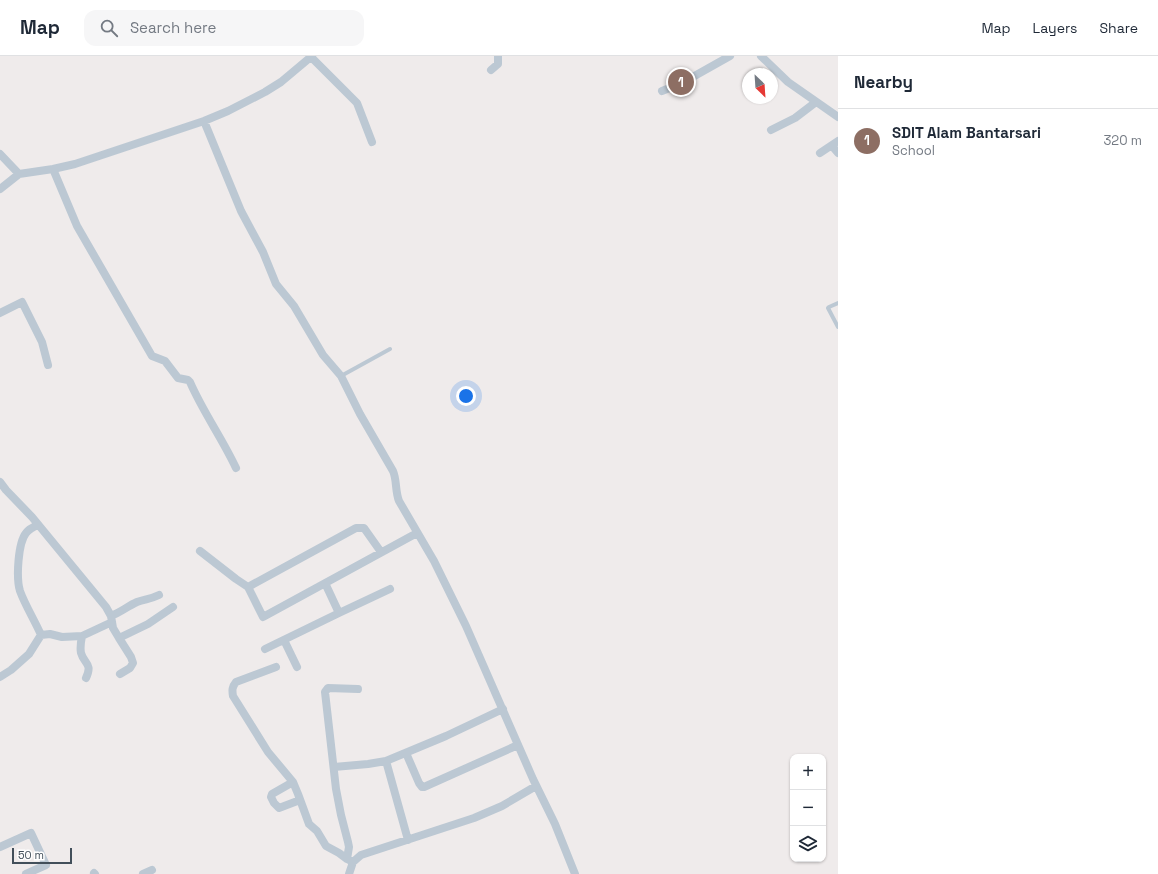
<!DOCTYPE html>
<html lang="en">
<head>
<meta charset="utf-8">
<style>
	:root { --surface:#fff; --page:#f6f6f7; --text:#1f2937; --muted:#747a83; --line:#e0e1e3; --accent:#0870eb }
	body { margin:0; font-family:"Space Grotesk",sans-serif; background:var(--page); color:var(--text) }
	.controls { position:absolute; right:12px; bottom:12px; display:grid; overflow:hidden; border-radius:8px; box-shadow:0 1px 3px #0004 }
	.controls button { width:36px; height:36px; display:grid; place-items:center; padding:0; border:0; border-bottom:1px solid var(--line); background:var(--surface); color:var(--text); font:20px sans-serif }
	.compass { position:absolute; left:742px; top:12px; width:36px; height:36px; border-radius:50%; background:var(--surface); box-shadow:0 1px 3px #0004; rotate:155deg }
	.scale { position:absolute; left:12px; bottom:10px; width:60px; box-sizing:border-box; padding-left:4px; border:2px solid #424f5a; border-top:0; font-size:11px; line-height:14px; white-space:nowrap; color:#424f5a; -webkit-text-stroke:3px #fff; paint-order:stroke }
	.you { position:absolute; left:466px; top:340px; width:14px; height:14px; margin:-10px; border:3px solid #fff; border-radius:50%; background:#1a73e8; box-shadow:0 0 0 6px #1a73e833 }
	.badge { display:grid; place-items:center; width:26px; height:26px; border-radius:50%; background:var(--accent); color:#fff; font-size:13px; font-weight:700 }
	.pin { position:absolute; translate:-50% -50%; border:2px solid #fff; box-shadow:0 1px 4px #0006 }
	.list { margin:0; padding:0; list-style:none }
	h2 { display:flex; justify-content:space-between; align-items:center; height:52px; margin:0; padding:0 16px; font-size:17px }
	h2 small { font-size:13px; font-weight:400; color:var(--muted) }
	.list li { display:grid; grid-template-columns:26px 1fr auto; gap:12px; align-items:center; box-sizing:border-box; height:64px; padding:0 16px; border-top:1px solid var(--line) }
	.list b { display:block; font-size:15px; white-space:nowrap }
	.list p { margin:0; font-size:13px; white-space:nowrap; color:var(--muted) }
	.list em { font-size:13px; font-style:normal; color:var(--muted) }
	.icon { flex:none; width:22px; height:22px; fill:none; stroke:currentColor; stroke-width:2; stroke-linecap:round; stroke-linejoin:round }
	.map { position:relative; flex:none; width:838px; height:818px; overflow:hidden }
	header { display:flex; align-items:center; gap:24px; box-sizing:border-box; height:56px; padding:0 20px; background:var(--surface); border-bottom:1px solid var(--line) }
	header strong { font-size:19px }
	nav { display:flex; gap:22px; margin-inline-start:auto; font-size:14px }
	.search { width:280px; height:36px; background:var(--page); display:flex; align-items:center; gap:10px; box-sizing:border-box; padding:0 14px; border-radius:12px; color:var(--muted); font-size:15px }
	main { display:flex }
	aside { flex:1; background:var(--surface) }
	.map>svg:first-child { display:block }
	.lines { fill:none; stroke-linecap:round; stroke-linejoin:round }
	.service { stroke:#bcc8d3; stroke-width:4 }
	.minor { stroke:#bcc8d3; stroke-width:8 }
</style>
</head>
<body>
<header>
<strong>Map</strong>
<div class="search"><svg class="icon" aria-label="search" viewBox="0 0 24 24"><circle cx="10" cy="10" r="6"/><path d="M15 15l6 6"/></svg>Search here</div>
<nav><a>Map</a><a>Layers</a><a>Share</a></nav>
</header>
<main>
<div class="map">
<svg width="838" height="818" viewBox="0 0 838 818">
	<rect width="100%" height="100%" fill="#efebeb"/>
	<g class="lines">
		<path class="service" d="M838 247 829 251 828 252 838 271
			M341 320 390 293"/>
		<path class="minor" d="M761 0 788 26 838 61
			M311 1 357 47 372 86
			M491 14 498 8V0
			M662 35 682 27 730 0
			M204 65 241 155 263 196 276 228 294 250 323 299 341 320 360 358 393 415C397 424 395 435 399 445L434 505 466 570 533 723 555 768 575 818
			M771 74 795 62 816 46
			M832 90 838 97
			M820 97 838 85
			M0 98 19 118 53 113 75 108 204 65 228 55 265 36 281 26 312 0
			M53 113 77 170 152 300 165 305 178 322 188 324 190 326C203 356 222 382 236 412
			M0 133 19 118
			M0 257 22 246 42 286 48 309
			M0 426 6 434 32 461 106 551 111 560 113 572 119 582 148 568 173 551
			M38 469C33 471 29 473 26 477 18 487 16 522 20 535 25 549 35 565 41 579
			M200 495 236 523 248 531
			M381 496 364 472H356L248 531 263 561 417 477
			M325 527 339 557 390 533
			M111 560C121 556 128 550 137 546 145 543 151 543 159 539
			M82 580C81 585 80 592 81 597 84 608 93 607 86 622
			M119 582 131 601 133 607 130 612 120 618
			M284 584 297 611
			M265 593 339 557
			M276 611 236 626C232 631 232 634 233 640L268 696 293 726 298 738 309 768 317 775 326 790 339 797 347 803 353 806
			M0 621 11 614 29 598 41 579 50 578 62 581 82 580 112 566
			M406 697 419 727 422 731H424L518 689
			M386 705 408 784
			M334 711 368 708 386 705 446 680 503 653
			M293 726 272 738 271 741 274 747 279 752 300 744
			M0 791 31 777 46 809 26 818
			M347 803 349 791 348 786 341 759 336 733 325 636 328 632 358 633
			M94 817 95 818
			M143 818 152 814
			M349 818 353 806 361 799 474 762 502 750 536 730"/>
	</g>
</svg>
<div class="controls">
<button>+</button>
<button>−</button>
<button><svg class="icon" aria-label="layers" viewBox="0 0 24 24"><path d="M12 4l9 5-9 5-9-5zM3 14l9 5 9-5"/></svg></button>
</div>
<svg class="compass" viewBox="-18 -18 36 36"><path d="M0-13l5 13h-10z" fill="#e53935"/><path d="M0 13l5-13h-10z" fill="#747a83"/></svg>
<div class="scale">50 m</div>
<div class="you"></div>
<div class="pin badge" style="left:681px;top:26px;background:#8d6e63">1</div>
</div>
<aside>
<h2>Nearby<small></small></h2>
<ul class="list">
<li><span class="badge" style="background:#8d6e63">1</span><div><b>SDIT Alam Bantarsari</b><p>School</p></div><em>320 m</em></li>
</ul>
</aside>
</main>
</body>
</html>
